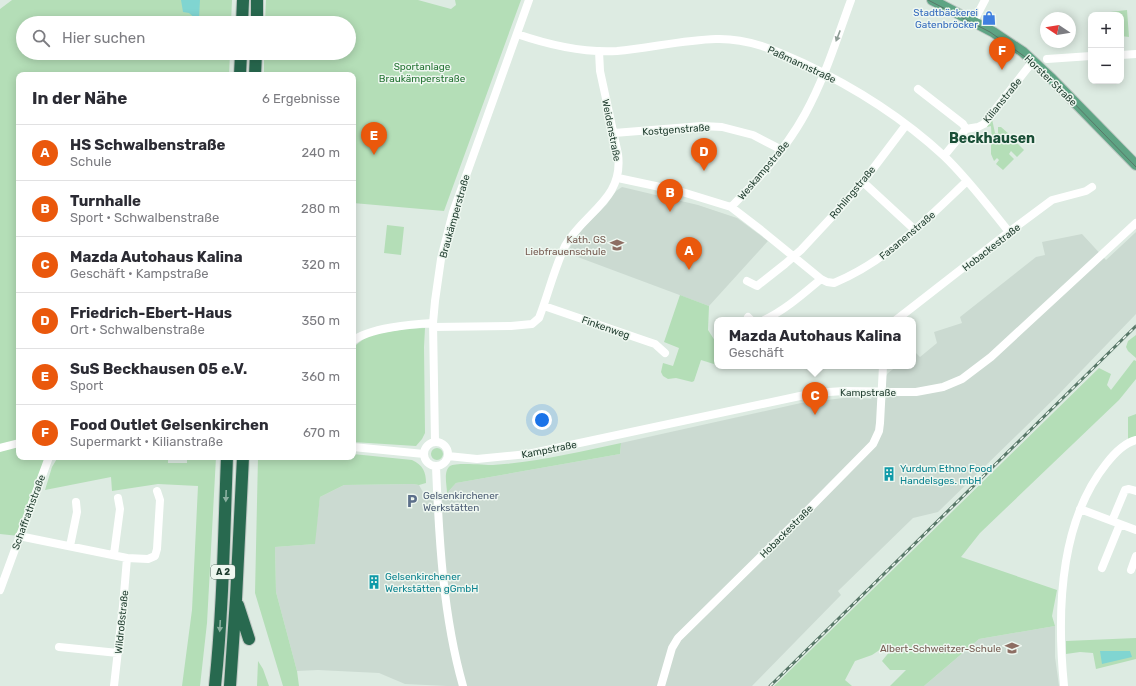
<!DOCTYPE html>
<html lang="de">
<head>
<meta charset="utf-8">
<style>
	:root { --surface:#fff; --page:#f7f7f7; --text:#2b2b33; --muted:#7c7c81; --line:#e1e1e2; --accent:#ea580c }
	body { margin:0; font-family:Rubik,sans-serif; background:var(--page); color:var(--text) }
	.controls { position:absolute; right:12px; top:12px; display:grid; overflow:hidden; border-radius:8px; box-shadow:0 2px 10px #0003 }
	.controls button { width:36px; height:36px; display:grid; place-items:center; padding:0; border:0; border-bottom:1px solid var(--line); background:var(--surface); color:var(--text); font:20px sans-serif }
	.compass { position:absolute; left:1040px; top:12px; width:36px; height:36px; border-radius:50%; background:var(--surface); box-shadow:0 2px 10px #0003; rotate:282deg }
	.you { position:absolute; left:542px; top:420px; width:14px; height:14px; margin:-10px; border:3px solid #fff; border-radius:50%; background:#1a73e8; box-shadow:0 0 0 6px #1a73e833 }
	.badge { display:grid; place-items:center; width:26px; height:26px; border-radius:50%; background:var(--accent); color:#fff; font-size:13px; font-weight:700 }
	.pin { position:absolute; translate:-50% -33px; filter:drop-shadow(0 1px 2px #0008) }
	.pin::after { content:''; position:absolute; top:21px; width:14px; height:12px; background:inherit; clip-path:polygon(0 0,100% 0,50% 100%) }
	.popup { position:absolute; left:714px; top:317px; width:202px; height:52px; box-sizing:border-box; display:grid; place-content:center; border-radius:8px; background:var(--surface); filter:drop-shadow(0 1px 3px #0005); font-size:13px; white-space:nowrap; color:var(--muted) }
	.popup b { font-size:15px; color:var(--text) }
	.popup::after { content:''; position:absolute; left:50%; top:100%; margin-left:-8px; border:8px solid transparent; border-top-color:var(--surface) }
	.list { margin:0; padding:0; list-style:none }
	h2 { display:flex; justify-content:space-between; align-items:center; height:52px; margin:0; padding:0 16px; font-size:17px }
	h2 small { font-size:13px; font-weight:400; color:var(--muted) }
	.list li { display:grid; grid-template-columns:26px 1fr auto; gap:12px; align-items:center; box-sizing:border-box; height:56px; padding:0 16px; border-top:1px solid var(--line) }
	.list b { display:block; font-size:15px; white-space:nowrap }
	.list p { margin:0; font-size:13px; white-space:nowrap; color:var(--muted) }
	.list em { font-size:13px; font-style:normal; color:var(--muted) }
	.icon { flex:none; width:22px; height:22px; fill:none; stroke:currentColor; stroke-width:2; stroke-linecap:round; stroke-linejoin:round }
	.map { position:relative; flex:none; width:1136px; height:686px; overflow:hidden }
	.search { position:absolute; background:var(--surface); box-shadow:0 2px 10px #0003; left:16px; top:16px; width:340px; height:44px; display:flex; align-items:center; gap:10px; box-sizing:border-box; padding:0 14px; border-radius:22px; color:var(--muted); font-size:15px }
	.panel { position:absolute; background:var(--surface); box-shadow:0 2px 10px #0003; left:16px; top:72px; width:340px; height:388px; border-radius:8px }
	.map>svg:first-child { display:block }
	.built { fill:#cbdad1 }
	.green { fill:#b4deb7 }
	.water { fill:#80d5d1 }
	.lines { fill:none; stroke-linecap:round; stroke-linejoin:round }
	.major-casing { stroke:#c0c8c4; stroke-width:12 }
	.highway-casing { stroke:#c0c8c4; stroke-width:14 }
	.minor { stroke:#fff; stroke-width:8 }
	.major { stroke:#5ea484; stroke-width:10 }
	.highway { stroke:#28694f; stroke-width:12 }
	.tram { stroke:#587768; stroke-width:1 }
	.rail-casing { stroke:#587768; stroke-width:3 }
	.rail { stroke:#eef7f0; stroke-width:1.5; stroke-dasharray:4.5; stroke-linecap:butt }
	.oneway { fill:#8e9d96 }
	.oneway2 { fill:#8bb0a0 }
	.labels { text-anchor:middle; stroke-width:3; stroke-linejoin:round; paint-order:stroke }
	.shield { fill:#eef7f0; stroke:#5c7368; stroke-width:1 }
	.shield-label { font-size:9px; font-weight:bold; fill:#1e3b2d }
	.shop-label { font-size:10px; fill:#366cbe; stroke:#eef7f0; text-anchor:end }
	.street-label { font-size:10px; fill:#1e3b2d; stroke:#eef7f0 }
	.park-label { font-size:10px; fill:#257434; stroke:#eef7f0 }
	.education-label { font-size:10px; fill:#785e54; stroke:#eef7f0; text-anchor:end }
	.culture-label { font-size:10px; fill:#0d838f; stroke:#eef7f0; text-anchor:start }
	.service-label { font-size:10px; fill:#4e5e75; stroke:#eef7f0; text-anchor:start }
	.district-label { font-size:14px; font-weight:bold; fill:#194e36; stroke:#eef7f0 }
</style>
</head>
<body>
<div class="map">
<svg width="1136" height="686" viewBox="0 0 1136 686">
	<rect width="100%" height="100%" fill="#ddebe2"/>
	<path class="built" d="M622 187 698 205 737 218 768 241 709 306 567 253 574 240 583 228 607 204 616 191Z
		M1136 232V314L1058 395 938 512 913 518 838 591 841 595 752 686H447L405 684 379 673 318 670 297 671 276 592 275 547 314 544 320 497 344 485 413 484 419 485 424 494 447 493 456 483 620 454 621 443 801 403 852 397 871 399 888 373 897 366H913V354L915 352 920 357 937 343 934 332 962 323 960 317 1036 257 1045 255 1042 242 1082 234 1106 260Z
		M1055 626V657L1059 686H924L979 639Z"/>
	<path class="green" d="M12 0H232L231 23H23V53H230L229 75H19V457H47L19 536 0 534V9Z
		M266 0H418L451 9 456 5 455 0H521L444 211 353 203V75H264V53H349V23H265Z
		M1127 10 1129 37 1121 36V15H1111L1110 12Z
		M992 119 995 133H998V127H1001L1009 134 1004 139 1007 142 1012 138 1024 150 1017 157 1011 151 1009 154 1014 159 1003 170 996 164 999 160 997 158 994 161 991 154V142H992L991 126 987 127V124Z
		M387 225 404 227 401 255 384 253Z
		M680 295 709 306 708 330 717 344V365L701 360 694 381 692 382 676 378 668 379 663 376 661 372 663 363 673 366 679 348 664 342Z
		M425 328 424 347 425 433 422 439 416 446 353 442V344L356 345 369 335 405 329Z
		M1136 335V358L1128 351 1126 347 1128 341Z
		M1134 360 1136 361V379L1119 400 980 533 961 557 1057 590 1052 616 1055 626 979 639 924 686H890L906 670H890L882 661 890 651 884 647 872 655 855 661 845 680 852 686H774L1099 368 1111 374 1107 385 1111 390Z
		M1136 414V439L1128 441V417Z
		M621 443 620 454 456 483 447 493C447 486 443 471 450 466 456 462 485 465 493 465 537 462 579 452 621 443Z
		M431 454a6 6 0 1 1 12 0a6 6 0 1 1-12 0Z
		M353 454 412 460C423 465 426 472 426 483L419 485 413 484 344 485 320 497 315 544 275 547 276 592 297 671 299 686H283L255 593 258 457H353Z
		M58 457H159L168 458V463H187V457H216L207 623 200 686H182L192 610 198 486 158 484 112 491 111 477 45 490 52 467Z
		M1136 638V659L1096 669 1093 653 1080 652 1066 654V641Z
		M258 661 263 669 269 686H257Z"/>
	<path class="water" d="M181 0H200L199 18 196 19 189 13 183 12Z
		M1100 651H1130L1132 657 1102 664Z"/>
	<g class="lines">
		<defs>
			<path id="major" d="M932 0 993 32 1023 52 1052 79 1136 165"/>
			<path id="highway" d="M242 23 243 0
				M257 23V0
				M240 75 241 53
				M255 75 256 53
				M238 605 249 639
				M215 686C223 610 224 533 227 457
				M230 686 236 599 243 457"/>
		</defs>
		<use href="#major" class="major-casing"/>
		<use href="#highway" class="highway-casing"/>
		<path class="minor" d="M974 21 985 0
			M517 34C549 45 582 53 617 51 650 48 683 40 716 39 748 38 775 50 803 63 854 87 903 118 944 156 968 179 988 206 1009 232
			M1121 55 1136 54
			M1047 59 1091 56
			M918 89 963 124 966 129 944 156
			M966 129 978 127 984 124 1033 61
			M614 133 702 126 722 127 753 135 782 150
			M618 178 679 191 731 207 761 230 821 279 827 282 834 283C887 261 926 220 967 181
			M863 182 915 230
			M731 207C759 179 786 149 805 114 825 78 837 38 851 0
			M747 281 757 286 785 264 801 250 841 207 863 182 906 125
			M544 306 649 342 655 344 665 353
			M748 317 751 320
			M764 320C785 310 803 294 821 279
			M896 320 1009 232 1052 200 1086 191 1092 187
			M433 327 511 326 532 324 539 318C548 295 554 269 565 246 584 212 624 200 618 154L600 71 599 51
			M353 341C368 328 413 324 433 323
			M424 454a12 12 0 1 1 24 0a12 12 0 1 1-24 0Z
			M435 442 433 323 435 301 441 259 453 212 529 0
			M353 447 424 454
			M0 448 19 443
			M448 456 477 459 528 454 814 393 844 391 916 392 943 387 962 379 991 357 1136 223
			M436 467C439 539 443 616 463 686
			M1080 509 1136 530
			M1112 521 1125 490 1129 489 1136 491
			M19 536 127 558 123 606 114 686
			M70 546 77 512 76 502
			M114 554 120 509 118 498
			M127 558 148 559 155 556 157 549 160 500 157 491
			M1102 568 1120 524
			M1131 570 1136 556
			M0 590 49 457
			M59 647 118 653
			M661 686 672 648 678 638 804 514 873 444 879 431 880 423 883 366
			M1064 686C1057 615 1059 523 1106 464 1113 455 1124 443 1136 440"/>
		<use href="#major" class="major"/>
		<use href="#highway" class="highway"/>
		<path class="tram" d="M928 0 990 32 1028 59 1065 94 1136 167"/>
		<defs>
			<path id="rail" d="M770 686 1136 326"/>
		</defs>
		<use href="#rail" class="rail-casing"/>
		<use href="#rail" class="rail"/>
	</g>
	<defs><path id="oneway-solid" d="M-6-.8H1V-3.2L6.5 0L1 3.2V.8H-6Z"/></defs>
	<use class="oneway" href="#oneway-solid" transform="translate(838 36) rotate(111)"/>
	<g class="oneway2">
		<use href="#oneway-solid" transform="translate(226 496) rotate(92)"/>
		<use href="#oneway-solid" transform="translate(220 626) rotate(93)"/>
	</g>
	<defs>
		<symbol id="shop-bare" viewBox="-9 -9 18 18"><path d="M-5-2.5h2.3a2.7 3.5 0 0 1 5.4 0H5L5.5 6h-11ZM-1.5-2.5h3a1.5 2.3 0 0 0-3 0Z" fill="#3f7fe0" stroke="#eef7f0" stroke-width="2.5" paint-order="stroke"/></symbol>
		<symbol id="school-bare" viewBox="-9 -9 18 18"><path d="M0-5L7-2L0 1L-7-2ZM-4 1L0 2.5L4 1V4Q0 6-4 4Z" fill="#8d6e63" stroke="#eef7f0" stroke-width="2.5" paint-order="stroke"/></symbol>
		<symbol id="building-bare" viewBox="-9 -9 18 18"><path d="M-4-6H4V6H1V3H-1V6H-4ZM-2.5-4.3h1.7v1.8h-1.7ZM.8-4.3h1.7v1.8H.8ZM-2.5-1h1.7V.8h-1.7ZM.8-1h1.7V.8H.8Z" fill="#0f9aa8" stroke="#eef7f0" stroke-width="2.5" paint-order="stroke"/></symbol>
		<symbol id="parking-bare" viewBox="-9 -9 18 18"><path d="M-3.5-5.5H1a3.5 3.5 0 0 1 0 7H-1V5.5H-3.5ZM-1-3.4V-.6H.8a1.4 1.4 0 0 0 0-2.8Z" fill="#5c6f8a" stroke="#eef7f0" stroke-width="2.5" paint-order="stroke"/></symbol>
	</defs>
	<g fill-rule="evenodd">
		<use href="#shop-bare" x="979" y="8" width="20" height="20"/>
		<use href="#school-bare" x="607" y="235" width="20" height="20"/>
		<use href="#building-bare" x="879" y="464" width="20" height="20"/>
		<use href="#parking-bare" x="402" y="491" width="20" height="20"/>
		<use href="#building-bare" x="364" y="572" width="20" height="20"/>
		<use href="#school-bare" x="1002" y="638" width="20" height="20"/>
	</g>
	<g class="labels">
		<rect class="shield" x="211" y="565" width="24" height="14" rx="3"/>
		<g class="shield-label">
			<text x="223" y="575">A 2</text>
		</g>
		<g class="shop-label">
			<text x="978" y="16">Stadtbäckerei<tspan x="978" dy="12">Gatenbröcker</tspan></text>
		</g>
		<g class="street-label">
			<text transform="translate(802 64) rotate(25)" y="4">Paßmannstraße</text>
			<text transform="translate(1051 80) rotate(44)" y="4">Horster Straße</text>
			<text transform="translate(1002 100) rotate(-51)" y="4">Kilianstraße</text>
			<text transform="translate(676 129) rotate(-4)" y="4">Kostgenstraße</text>
			<text transform="translate(612 130) rotate(79)" y="4">Weidenstraße</text>
			<text transform="translate(763 170) rotate(-50)" y="4">Weskampstraße</text>
			<text transform="translate(852 192) rotate(-50)" y="4">Rohlingstraße</text>
			<text transform="translate(454 216) rotate(-74)" y="4">Braukämperstraße</text>
			<text transform="translate(907 235) rotate(-40)" y="4">Fasanenstraße</text>
			<text transform="translate(991 247) rotate(-38)" y="4">Hobackestraße</text>
			<text transform="translate(606 327) rotate(19)" y="4">Finkenweg</text>
			<text x="868" y="396">Kampstraße</text>
			<text transform="translate(549 449) rotate(-11)" y="4">Kampstraße</text>
			<text transform="translate(28 512) rotate(-70)" y="4">Schaffrathstraße</text>
			<text transform="translate(786 531) rotate(-45)" y="4">Hobackestraße</text>
			<text transform="translate(121 622) rotate(-84)" y="4">Wildroßstraße</text>
		</g>
		<g class="park-label">
			<text x="422" y="70">Sportanlage<tspan x="422" dy="12">Braukämperstraße</tspan></text>
		</g>
		<g class="education-label">
			<text x="606" y="243">Kath. GS<tspan x="606" dy="12">Liebfrauenschule</tspan></text>
			<text x="1001" y="652">Albert-Schweitzer-Schule</text>
		</g>
		<g class="culture-label">
			<text x="900" y="472">Yurdum Ethno Food<tspan x="900" dy="12">Handelsges. mbH</tspan></text>
			<text x="385" y="580">Gelsenkirchener<tspan x="385" dy="12">Werkstätten gGmbH</tspan></text>
		</g>
		<g class="service-label">
			<text x="423" y="499">Gelsenkirchener<tspan x="423" dy="12">Werkstätten</tspan></text>
		</g>
		<g class="district-label">
			<text x="992" y="143">Beckhausen</text>
		</g>
	</g>
</svg>
<div class="controls">
<button>+</button>
<button>−</button>
</div>
<svg class="compass" viewBox="-18 -18 36 36"><path d="M0-13l5 13h-10z" fill="#e53935"/><path d="M0 13l5-13h-10z" fill="#7c7c81"/></svg>
<div class="you"></div>
<div class="pin badge" style="left:689px;top:270px">A</div>
<div class="pin badge" style="left:670px;top:212px">B</div>
<div class="pin badge" style="left:815px;top:415px">C</div>
<div class="popup"><b>Mazda Autohaus Kalina</b>Geschäft</div>
<div class="pin badge" style="left:704px;top:171px">D</div>
<div class="pin badge" style="left:374px;top:155px">E</div>
<div class="pin badge" style="left:1002px;top:70px">F</div>
<div class="search"><svg class="icon" aria-label="search" viewBox="0 0 24 24"><circle cx="10" cy="10" r="6"/><path d="M15 15l6 6"/></svg>Hier suchen</div>
<section class="panel">
<h2>In der Nähe<small>6 Ergebnisse</small></h2>
<ul class="list">
<li><span class="badge">A</span><div><b>HS Schwalbenstraße</b><p>Schule</p></div><em>240 m</em></li>
<li><span class="badge">B</span><div><b>Turnhalle</b><p>Sport · Schwalbenstraße</p></div><em>280 m</em></li>
<li><span class="badge">C</span><div><b>Mazda Autohaus Kalina</b><p>Geschäft · Kampstraße</p></div><em>320 m</em></li>
<li><span class="badge">D</span><div><b>Friedrich-Ebert-Haus</b><p>Ort · Schwalbenstraße</p></div><em>350 m</em></li>
<li><span class="badge">E</span><div><b>SuS Beckhausen 05 e.V.</b><p>Sport</p></div><em>360 m</em></li>
<li><span class="badge">F</span><div><b>Food Outlet Gelsenkirchen</b><p>Supermarkt · Kilianstraße</p></div><em>670 m</em></li>
</ul>
</section>
</div>
</body>
</html>
